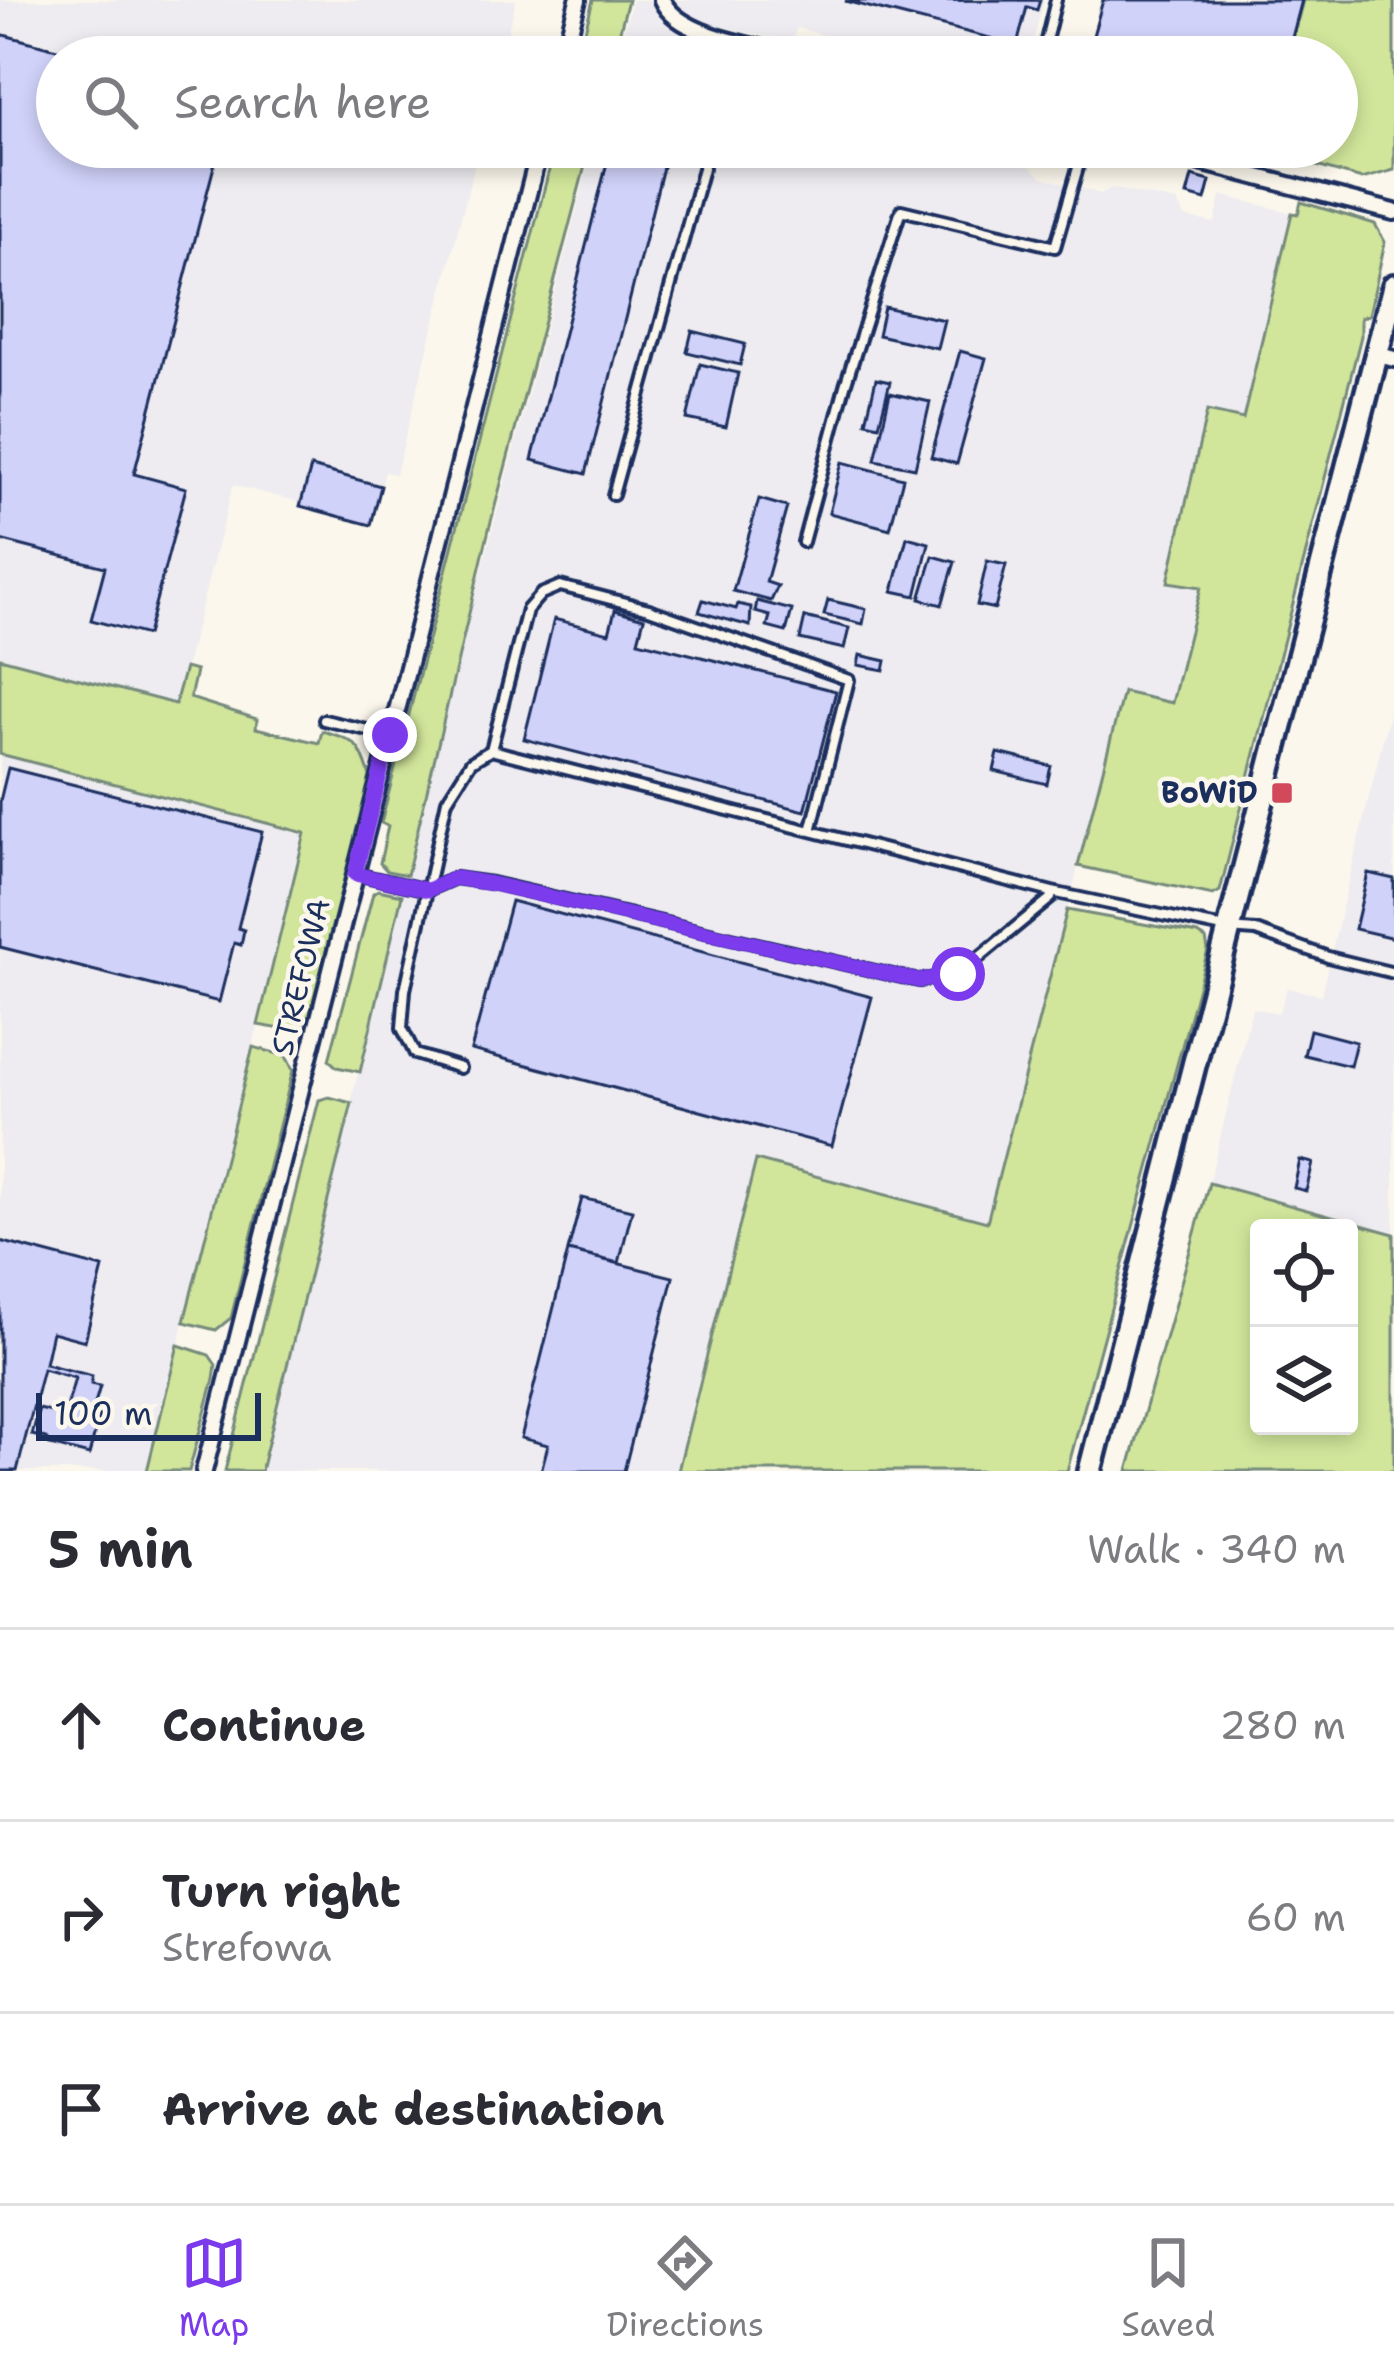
<!DOCTYPE html>
<html lang="en">
<head>
<meta charset="utf-8">
<style>
	:root { --surface:#fff; --page:#f2f2f3; --text:#2b2b33; --muted:#7c7c81; --line:#e1e1e2; --accent:#7c3aed }
	body { margin:0; font-family:"Shantell Sans",sans-serif; background:var(--page); color:var(--text) }
	.controls { position:absolute; right:36px; bottom:36px; display:grid; overflow:hidden; border-radius:12px; box-shadow:0 6px 18px #0003 }
	.controls button { width:108px; height:108px; display:grid; place-items:center; padding:0; border:0; border-bottom:3px solid var(--line); background:var(--surface); color:var(--text); font:60px sans-serif }
	.scale { position:absolute; left:36px; bottom:30px; width:225px; box-sizing:border-box; padding-left:12px; border:6px solid #1b2f5e; border-top:0; font-size:33px; line-height:42px; white-space:nowrap; color:#1b2f5e; -webkit-text-stroke:9px #fbf7ec; paint-order:stroke }
	.stop { position:absolute; width:36px; height:36px; margin:-27px; border:9px solid #7c3aed; border-radius:50%; background:#fff }
	.stop.end { background:#7c3aed; border-color:#fff; box-shadow:0 3px 12px #0008 }
	.list { margin:0; padding:0; list-style:none }
	h2 { display:flex; justify-content:space-between; align-items:center; height:156px; margin:0; padding:0 48px; font-size:51px }
	h2 small { font-size:39px; font-weight:400; color:var(--muted) }
	.list li { display:grid; grid-template-columns:78px 1fr auto; gap:36px; align-items:center; box-sizing:border-box; height:192px; padding:0 48px; border-top:3px solid var(--line) }
	.list b { display:block; font-size:45px; white-space:nowrap }
	.list p { margin:0; font-size:39px; white-space:nowrap; color:var(--muted) }
	.list em { font-size:39px; font-style:normal; color:var(--muted) }
	.icon { flex:none; width:66px; height:66px; fill:none; stroke:currentColor; stroke-width:2; stroke-linecap:round; stroke-linejoin:round }
	.map { position:relative; flex:none; width:1394px; height:1471px; overflow:hidden }
	.search { position:absolute; background:var(--surface); box-shadow:0 6px 18px #0003; left:36px; right:36px; top:36px; height:132px; display:flex; align-items:center; gap:30px; box-sizing:border-box; padding:0 42px; border-radius:66px; color:var(--muted); font-size:45px }
	.sheet { height:732px; background:var(--surface) }
	nav { display:flex; justify-content:space-around; align-items:center; box-sizing:border-box; height:168px; border-top:3px solid var(--line); background:var(--surface); font-size:33px; color:var(--muted) }
	nav a { display:grid; justify-items:center; gap:6px }
	nav .on { color:var(--accent) }
	.map>svg:first-child { display:block }
	.built { fill:#eeecf0 }
	.green { fill:#d1e69b; stroke:#768a7c; stroke-width:3; fill-rule:evenodd }
	.building { fill:#d0d2fa; stroke:#1b2f5e; stroke-width:3 }
	.lines { fill:none; stroke-linecap:round; stroke-linejoin:round }
	.service-casing { stroke:#1b2f5e; stroke-width:16 }
	.minor-casing { stroke:#1b2f5e; stroke-width:22 }
	.secondary-casing { stroke:#1b2f5e; stroke-width:30 }
	.service { stroke:#fbf7ec; stroke-width:8 }
	.minor { stroke:#fbf7ec; stroke-width:14 }
	.secondary { stroke:#fbf7ec; stroke-width:21 }
	.route { stroke:#7c3aed; stroke-width:15 }
	.poi-dot { fill:#d1495b; stroke:#fbf7ec; stroke-width:4.5 }
	.labels { text-anchor:middle; stroke-width:9; stroke-linejoin:round; paint-order:stroke }
	.poi-label { font-size:30px; font-weight:bold; fill:#1b2f5e; stroke:#fbf7ec; text-anchor:end }
	.street-label { font-size:30px; fill:#1b2f5e; stroke:#fbf7ec }
</style>
</head>
<body>
<div class="map">
<svg width="1394" height="1471" viewBox="0 0 1394 1471">
	<rect width="100%" height="100%" fill="#fbf7ec"/>
	<filter id="ink" filterUnits="userSpaceOnUse"><feTurbulence type="fractalNoise" baseFrequency=".00833" numOctaves="2"/><feDisplacementMap in="SourceGraphic" scale="24" xChannelSelector="R" yChannelSelector="G"/><feConvolveMatrix kernelMatrix="1 2 1 2 8 2 1 2 1" color-interpolation-filters="sRGB"/></filter>
	<g filter="url(#ink)">
		<path class="built" d="M0 0H516L501 57H57V147H479L396 474 385 472 372 521 233 485 176 704 0 658Z
			M632 0H1044L1029 57H906L797 28 791 42 710 24 702 52 705 57H617Z
			M593 147H1006L1042 177 1101 194 1112 188 1177 202 1185 217 1215 223 1221 195 1292 213 1243 420 1207 412 1169 581 1201 587 1172 703 1123 693 987 1222 757 1161 678 1471H261L460 653Z
			M1394 694V1232L1209 1183 1252 1008 1279 1013 1287 988 1321 995Z
			M0 754 306 833 147 1471H0Z"/>
		<path class="green" d="M593 0H628L613 57H578Z
			M1303 0H1394V170L1362 179 1285 157 1279 147H1337V57H1288Z
			M555 147H590L489 529 407 875 387 871 380 863 388 826 381 823Z
			M1301 202 1375 224 1385 242 1369 315 1361 317V336L1220 891 1213 895 1078 866 1123 692 1172 703 1201 587 1168 582 1207 411 1243 419 1292 213 1298 214Z
			M0 658 175 704 185 668 196 671 190 698 257 719 256 728 319 743 322 731C355 740 359 742 370 776L309 1018 293 1031 258 1025 305 833 0 754Z
			M378 890 402 895 360 1072 337 1067 329 1060 373 893Z
			M1067 910 1198 934 1206 939 1208 950 1067 1471H678L756 1160 987 1222Z
			M253 1047 286 1056 293 1070 231 1318 216 1330 184 1322Z
			M329 1097 352 1103 261 1471H225L319 1100Z
			M1209 1183 1394 1234V1471H1128ZM1259 1228H1349V1426H1259Z
			M178 1345 209 1355 216 1365 214 1379 189 1471H147Z"/>
		<path class="building" d="M1040 0 1037 10 1027 7 1017 45 845 1Z
			M1103 0H1302L1287 57H1087Z
			M0 34 87 57H57V147H219L134 474 186 488 147 635 91 620 105 567 0 540Z
			M611 147H668L586 474 532 460Z
			M1192 176 1210 181 1205 200 1187 195Z
			M884 307 944 320 937 348 878 335Z
			M692 331 745 344 740 365 687 352Z
			M960 351 986 358 957 464 931 457Z
			M700 364 738 373 726 427 687 419Z
			M876 379 890 382 879 425 866 422Z
			M890 393 930 402 915 468 875 460Z
			M842 462 903 478 890 529 829 513Z
			M311 467 381 486 371 525 300 506Z
			M759 499 787 507 766 582 778 586 771 601 733 591Z
			M907 537 929 543 916 596 893 591Z
			M933 556 955 562 942 605 920 599Z
			M987 561 1006 565 995 609 977 605Z
			M703 600 736 609 738 604 751 607 750 626 699 612Z
			M828 600 866 609 863 624 824 615Z
			M757 601 792 610 786 632 767 627 770 616 755 612Z
			M615 610 644 618 638 641 836 691 805 811 524 739 554 619 609 633Z
			M805 617 849 628 844 649 800 639Z
			M860 655 886 661 884 670 858 665Z
			M998 753 1051 766 1047 784 994 771Z
			M8 768 262 832 238 928 244 930 241 945 234 943 219 1002 0 947V801Z
			M1368 873 1394 879V938L1355 929Z
			M511 901 872 997 832 1146 471 1050Z
			M1310 1030 1356 1042 1350 1066 1304 1055Z
			M1300 1160 1313 1163 1306 1191 1294 1188Z
			M582 1198 632 1210 619 1263 568 1251Z
			M0 1241 103 1268 85 1341 52 1332 45 1364 92 1376 91 1384 100 1386 94 1407 99 1417 89 1455 50 1445 46 1438 32 1435 39 1409 60 1414 66 1411 75 1378 43 1369 17 1471H0Z
			M568 1251 673 1277 624 1471H541L548 1445 521 1438Z"/>
		<g class="lines">
			<defs>
				<path id="service" d="M1042 57 1056 0
					M613 495 709 147
					M803 542 845 386 901 210 1055 247 1084 147
					M324 720 389 735
					M356 874 428 890 455 878 492 883 919 981 959 974 1051 898 1052 892 491 750
					M1052 892 1228 929 1256 931 1328 957 1394 973
					M460 1068 415 1054 402 1028 405 990 447 800 471 762 491 750 527 610 541 594 560 586 649 609 849 680 811 831"/>
				<path id="minor" d="M662 0C679 38 761 47 800 57
					M563 57 578 0
					M1142 147 1394 212
					M1376 354 1394 359
					M204 1471 540 147"/>
				<path id="secondary" d="M1090 1471 1394 286"/>
			</defs>
			<use href="#service" class="service-casing"/>
			<use href="#minor" class="minor-casing"/>
			<use href="#secondary" class="secondary-casing"/>
			<use href="#service" class="service"/>
			<use href="#minor" class="minor"/>
			<use href="#secondary" class="secondary"/>
		</g>
	</g>
	<g class="lines" filter="url(#ink)">
		<path class="route" d="M390 735 355 874 428 890 455 878 492 884 919 981 958 974"/>
	</g>
	<rect class="poi-dot" x="1270" y="781" width="24" height="24" rx="6"/>
	<g class="labels">
		<g class="poi-label">
			<text x="1258" y="803">BoWiD</text>
		</g>
		<g class="street-label">
			<text transform="translate(301 977) rotate(-76)" y="10">STREFOWA</text>
		</g>
	</g>
</svg>
<div class="controls">
<button><svg class="icon" aria-label="locate" viewBox="0 0 24 24"><circle cx="12" cy="12" r="6"/><path d="M12 2v4M12 18v4M2 12h4M18 12h4"/></svg></button>
<button><svg class="icon" aria-label="layers" viewBox="0 0 24 24"><path d="M12 4l9 5-9 5-9-5zM3 14l9 5 9-5"/></svg></button>
</div>
<div class="scale">100 m</div>
<div class="stop" style="left:958px;top:974px"></div>
<div class="stop end" style="left:390px;top:735px"></div>
<div class="search"><svg class="icon" aria-label="search" viewBox="0 0 24 24"><circle cx="10" cy="10" r="6"/><path d="M15 15l6 6"/></svg>Search here</div>
</div>
<section class="sheet">
<h2>5 min<small>Walk · 340 m</small></h2>
<ul class="list">
<li><svg class="icon" aria-label="ahead" viewBox="0 0 24 24"><path d="M12 20V5M6 11l6-6 6 6"/></svg><div><b>Continue</b></div><em>280 m</em></li>
<li><svg class="icon" aria-label="right" viewBox="0 0 24 24"><path d="M7 20v-9h11M14 6l5 5-5 5"/></svg><div><b>Turn right</b><p>Strefowa</p></div><em>60 m</em></li>
<li><svg class="icon" aria-label="arrive" viewBox="0 0 24 24"><path d="M6 21V4h12l-3 4 3 4H6"/></svg><div><b>Arrive at destination</b></div></li>
</ul>
</section>
<nav>
<a class="on"><svg class="icon" aria-label="map" viewBox="0 0 24 24"><path d="M3 6l6-2 6 2 6-2v14l-6 2-6-2-6 2zM9 4v14M15 6v14"/></svg>Map</a>
<a><svg class="icon" aria-label="directions" viewBox="0 0 24 24"><path d="M12 3l9 9-9 9-9-9zM9 14v-3h6M13 9l2 2-2 2"/></svg>Directions</a>
<a><svg class="icon" aria-label="saved" viewBox="0 0 24 24"><path d="M7 4h10v16l-5-4-5 4z"/></svg>Saved</a>
</nav>
</body>
</html>
